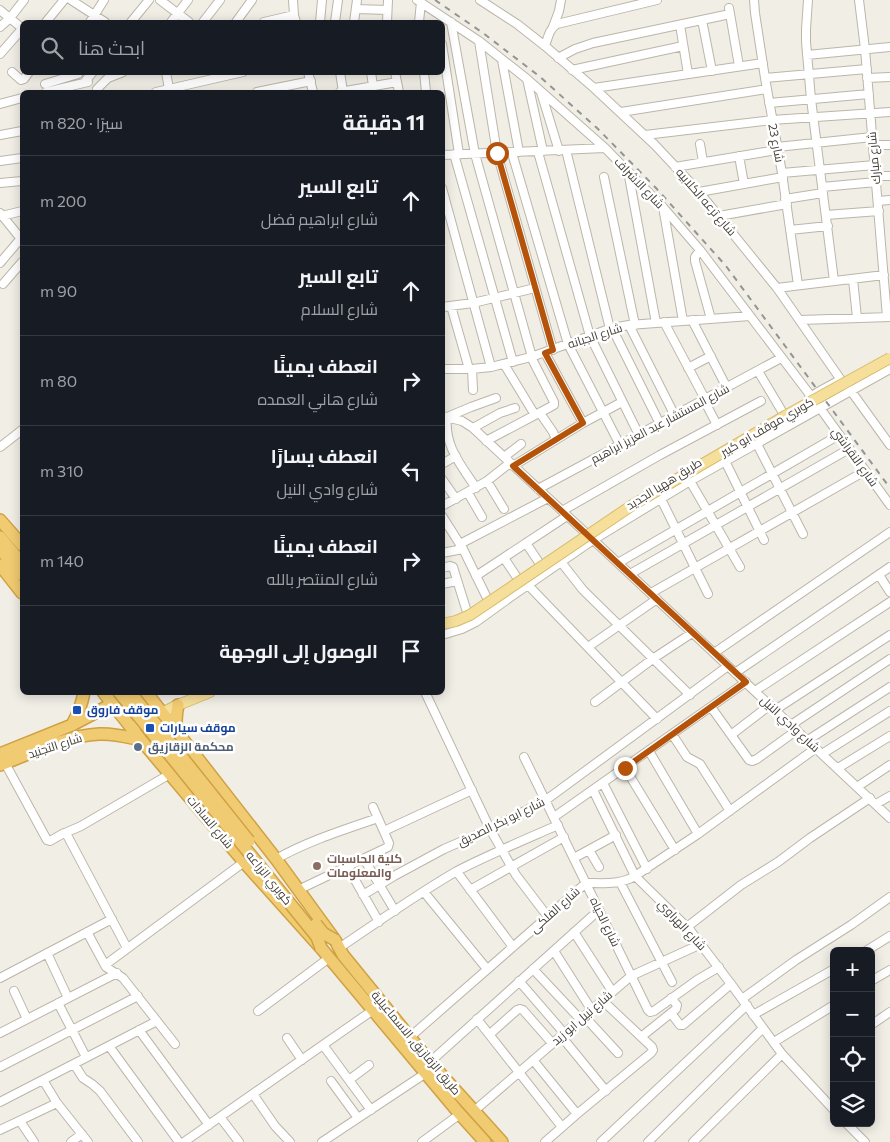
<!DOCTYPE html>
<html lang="ar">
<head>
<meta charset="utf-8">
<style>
	:root { --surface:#171b24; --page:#20242c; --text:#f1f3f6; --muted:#9ea1a6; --line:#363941 }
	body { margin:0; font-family:Commissioner,Cairo,sans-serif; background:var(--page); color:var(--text); direction:rtl }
	.controls { position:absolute; right:15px; bottom:15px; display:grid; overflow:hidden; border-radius:8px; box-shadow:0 2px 12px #0003 }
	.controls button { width:45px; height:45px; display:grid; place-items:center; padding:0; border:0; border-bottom:1px solid var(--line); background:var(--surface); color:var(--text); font:25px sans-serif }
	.stop { position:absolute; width:15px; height:15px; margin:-11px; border:4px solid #b45309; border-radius:50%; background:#fff }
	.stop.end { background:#b45309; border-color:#fff; box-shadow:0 1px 5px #0008 }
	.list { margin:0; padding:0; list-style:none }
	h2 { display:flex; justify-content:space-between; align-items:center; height:65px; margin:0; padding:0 20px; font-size:21px }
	h2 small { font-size:16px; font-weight:400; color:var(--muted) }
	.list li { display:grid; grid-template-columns:32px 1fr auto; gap:15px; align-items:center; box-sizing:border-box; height:90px; padding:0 20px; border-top:1px solid var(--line) }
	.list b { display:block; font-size:19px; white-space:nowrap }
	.list p { margin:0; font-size:16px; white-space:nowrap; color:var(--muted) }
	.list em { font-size:16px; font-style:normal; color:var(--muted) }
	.icon { flex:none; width:28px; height:28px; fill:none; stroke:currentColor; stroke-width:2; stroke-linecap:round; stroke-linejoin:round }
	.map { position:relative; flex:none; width:890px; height:1142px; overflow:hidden; direction:ltr }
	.search { position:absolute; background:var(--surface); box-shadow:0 2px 12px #0003; left:20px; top:20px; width:425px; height:55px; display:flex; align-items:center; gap:12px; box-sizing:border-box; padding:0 18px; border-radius:8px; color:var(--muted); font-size:19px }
	.panel { position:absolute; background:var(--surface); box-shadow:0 2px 12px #0003; left:20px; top:90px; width:425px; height:605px; border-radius:8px; direction:rtl }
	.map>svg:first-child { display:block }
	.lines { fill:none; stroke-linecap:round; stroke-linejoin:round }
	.minor-casing { stroke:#bcb6a9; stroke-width:10 }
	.major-casing { stroke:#d8bc6c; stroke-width:12 }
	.highway-casing { stroke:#cfa142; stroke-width:14 }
	.minor { stroke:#fff; stroke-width:8 }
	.major { stroke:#f5df9b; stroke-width:10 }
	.highway { stroke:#f1cb71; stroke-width:11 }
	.rail { stroke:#949494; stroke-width:2; stroke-dasharray:6 6; stroke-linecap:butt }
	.major-bridge-casing { stroke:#d8bc6c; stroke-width:12; stroke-linecap:butt }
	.highway-bridge-casing { stroke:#cfa142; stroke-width:14; stroke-linecap:butt }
	.major-bridge { stroke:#f5df9b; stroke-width:10 }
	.highway-bridge { stroke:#f1cb71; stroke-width:11 }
	.route { stroke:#b45309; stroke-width:6 }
	.transit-dot { fill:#1a4fb4; stroke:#fff; stroke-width:2 }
	.service-dot { fill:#5c6f8a; stroke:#fff; stroke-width:2 }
	.education-dot { fill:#8d6e63; stroke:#fff; stroke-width:2 }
	.labels { text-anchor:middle; stroke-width:5; stroke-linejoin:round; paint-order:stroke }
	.street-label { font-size:12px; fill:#433e36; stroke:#fff }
	.transit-label { font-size:12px; font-weight:bold; fill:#164399; stroke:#fff; text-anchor:start }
	.service-label { font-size:12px; font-weight:bold; fill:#4e5e75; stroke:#fff; text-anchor:start }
	.education-label { font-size:12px; font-weight:bold; fill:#785e54; stroke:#fff; text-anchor:start }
</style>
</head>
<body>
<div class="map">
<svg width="890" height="1142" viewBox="0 0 890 1142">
	<rect width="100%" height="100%" fill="#f1eee6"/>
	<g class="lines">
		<defs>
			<path id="minor" d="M71 0 105 22
				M160 0 189 22
				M293 0 294 15 296 22
				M417 0 479 41 527 79 605 148 662 206 700 250 820 408 890 505
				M480 0 517 24 545 46 594 88 655 145 699 192 777 288 841 380 851 391 890 445
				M754 0 755 13 765 78 782 173 798 285
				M808 0 806 29V42L811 99 834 281
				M859 0 865 49 887 317
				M729 8 739 66
				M356 9 387 10
				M0 10 22 28
				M702 20 712 71
				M46 22 64 0
				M90 22 104 0
				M131 22 149 0
				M171 22 188 0
				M203 22 220 0
				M236 22 252 0
				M264 22 294 15
				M320 22 322 0
				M335 22 338 0
				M354 22 357 0
				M387 22 388 0
				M419 22 421 2
				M451 22 475 154 532 357
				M680 25 688 74
				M0 27 10 18 24 0
				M553 27 559 11 561 0
				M479 41 497 153 553 350
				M442 44 459 154
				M545 46C548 38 549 29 557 24L657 0
				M0 54 22 29
				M807 55 890 47
				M558 58 575 49 593 43 730 14
				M502 60 519 152
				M572 70 683 46
				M12 72 21 80 24 79 29 72
				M166 72 169 89
				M308 72 313 92
				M340 72 343 92
				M371 72 373 86
				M395 72 399 92
				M424 72 426 92
				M765 78 867 69
				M867 78 890 77
				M527 79 543 151
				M86 80 93 72
				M45 84 78 74
				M594 88 763 63
				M97 89 108 78 123 72
				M46 92 88 82
				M156 92 243 72
				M257 92 311 81
				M340 92 397 82
				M541 92 559 151
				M769 103 869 94
				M0 104 22 98
				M621 112 767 89
				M0 135 22 131
				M645 135 772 120 890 112
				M700 144 703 162
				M873 145H890
				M777 147 872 137
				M566 150 610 329
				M538 152 590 336 639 435
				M512 153 568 344 620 445
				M454 154 513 362
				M442 155 605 148
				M739 156 744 184
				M0 161 22 158
				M675 167 777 150
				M628 171 656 323
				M782 173 875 165
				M876 176H890
				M604 177 635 325
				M0 183 22 181
				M822 187 876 182
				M442 188 491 367
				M699 192 783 177
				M785 199 823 193
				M878 201 890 200
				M663 207 683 321
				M0 213 22 240
				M826 215 879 211
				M2 216 22 211
				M719 216 787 204
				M790 230 828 226
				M700 250 695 257V261L711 319
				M0 263 22 237
				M853 279 857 318
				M3 284 22 262
				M777 288 884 275
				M451 306 469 369
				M442 307 473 303 535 288
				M692 320 727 388
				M800 320 890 317
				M664 322 705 399
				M629 325 675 416
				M612 328 660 424
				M545 353 583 423
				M504 364 535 415
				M688 368 711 356
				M442 369H472L491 367 531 357 612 328 629 325 750 316
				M472 369 473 390
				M758 371 783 413
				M809 398 818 392 840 380
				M704 400 717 425
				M540 413 553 432 556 439
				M442 416 462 421 473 428 618 563 890 818
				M473 428 500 413 515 408
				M486 441 554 405V402L531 357
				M757 444 803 534
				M0 447 22 430
				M504 457 521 444
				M725 461 764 540
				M442 464 456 456
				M513 466 583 423 622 402
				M442 479 456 499
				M487 481 504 509
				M690 481 740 567
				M476 488C461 465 444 446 447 417L471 407 496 398
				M538 489 781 358
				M468 493 482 517
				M661 499 708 594
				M442 506 487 481 510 463
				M562 511 660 455 761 401
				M442 516 463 549 488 600
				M526 543 540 564
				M460 544 548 498
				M442 553 463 549
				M504 558 518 579
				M561 562 583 590 690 695
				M618 563 839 435
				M442 568 450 566 453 567 467 612
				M630 574 849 449
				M879 575 890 592
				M476 576 567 516
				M442 584 457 581
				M528 585 657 719
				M651 593 865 471
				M442 635 462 629 476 622 512 596 593 540 690 481 890 369
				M588 647 657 599
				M714 653 890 532
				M735 673 890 567
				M755 691 890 602
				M425 692 490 829 516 875 548 917
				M595 702 654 658 692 633
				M711 707 749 760 752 761 757 759 797 730
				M775 710 890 635
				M791 725 890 659
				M672 734 687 757 700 764 730 811
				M731 735 770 705
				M808 740 890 687
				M649 751 698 834
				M822 754 890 711
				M524 757 648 1010 650 1012 654 1011 697 980 719 967
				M5 763 47 840 50 841 64 833 67 835 127 948
				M625 768 675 850
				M838 768 890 736
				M603 783 647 869
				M857 787 890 765
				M593 790 635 876 690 930 731 984 782 1054 834 1110
				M876 804 890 796
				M554 817 746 682
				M384 831 472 790
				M65 833 81 826 170 774
				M589 850 599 867
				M574 858 616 835
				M276 859C308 841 343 830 378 818
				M364 859 395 911
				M347 866 379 922
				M457 872 513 947
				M620 882 672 982
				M298 890 388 847 389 843 373 807
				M470 890 564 837
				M424 892 487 969
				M363 895 394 876 444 849 490 829 546 800 728 666
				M687 927 741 885 778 862 810 838 870 798
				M87 932 106 967 123 978 175 1044
				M574 932 612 991
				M339 948C378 922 417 894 457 871 490 854 524 840 558 825
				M554 951 591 1009
				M866 951 890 936
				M47 953 68 998
				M105 965 244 862
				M533 969 580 1019
				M0 978 112 919
				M519 981 564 1033
				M871 981 890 970
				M14 991 27 1019
				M742 999 796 960 851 925 890 897
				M58 1003 86 1057
				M258 1011 329 958
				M671 1013 680 1025H683L731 984
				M753 1015 834 969
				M584 1016 618 1053
				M477 1019 562 1127
				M874 1023 890 1012
				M139 1030 209 1125
				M0 1033 117 973
				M490 1034 517 1010 520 1009 523 1010 552 1043
				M561 1036 606 1091
				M410 1037 586 883C603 883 620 885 635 876L698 834 816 748
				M641 1037 676 1009 677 1005 671 998
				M287 1038 302 1060
				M774 1042 834 1005
				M323 1045 371 1110
				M109 1046 179 1142
				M533 1060 577 1114
				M430 1062 599 910
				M74 1064 83 1078 92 1084 100 1091 138 1142
				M0 1067 138 996
				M43 1080 57 1103 88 1142
				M349 1080 369 1065
				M331 1081 358 1118
				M253 1094 275 1126 290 1142
				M0 1102 157 1021
				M474 1111 631 976 701 944
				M220 1117 239 1142
				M20 1121 34 1142
				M846 1123 865 1142
				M0 1130 57 1103
				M71 1142 82 1134
				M184 1142 373 1010
				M322 1142 426 1073
				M422 1142 460 1114
				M545 1142 577 1114 651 1053 653 1050 652 1047 602 1000
				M601 1142 747 1005
				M648 1142 763 1028
				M693 1142 782 1054"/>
			<path id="major" d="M131 728 178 705 210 692"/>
			<path id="highway" d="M0 520 22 545
				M0 537 22 563
				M0 549 22 575
				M0 565 22 593
				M103 692 141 740 244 862 321 948 458 1112 485 1142
				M146 692 276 859 335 940 343 955 430 1062 502 1142
				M72 725C78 714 82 704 84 692
				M177 731C175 722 176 714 178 705
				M0 754 72 725 112 704
				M0 765C32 753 65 736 99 734 114 733 127 737 141 740"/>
		</defs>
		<use href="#minor" class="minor-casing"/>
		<use href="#major" class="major-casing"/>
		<use href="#highway" class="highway-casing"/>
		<use href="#minor" class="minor"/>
		<use href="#major" class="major"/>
		<use href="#highway" class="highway"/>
		<path class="rail" d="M435 0 483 33 539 76 597 128 656 188 726 266 890 488"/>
		<defs>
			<path id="major-bridge" d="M442 624 456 621 470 615 631 506 785 416 890 358"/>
			<path id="highway-bridge" d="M119 692 317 937 321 948
				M130 692 249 841
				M316 924 323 933 335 940"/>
		</defs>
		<use href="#major-bridge" class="major-bridge-casing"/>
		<use href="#highway-bridge" class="highway-bridge-casing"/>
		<use href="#major-bridge" class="major-bridge"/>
		<use href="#highway-bridge" class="highway-bridge"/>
	</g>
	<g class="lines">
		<path class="route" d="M497 153 553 350 545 353 583 423 513 466 746 682 625 768"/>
	</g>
	<g class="transit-dot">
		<rect x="72" y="705" width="10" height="10" rx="2.5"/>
		<rect x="145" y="723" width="10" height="10" rx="2.5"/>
	</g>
	<circle class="service-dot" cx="138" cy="747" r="5"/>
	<circle class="education-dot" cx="317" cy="866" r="5"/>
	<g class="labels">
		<g class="street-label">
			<text transform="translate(776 143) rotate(79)" y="4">شارع 23</text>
			<text transform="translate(874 158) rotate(-95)" y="4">شارع مبارك</text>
			<text transform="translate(639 183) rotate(46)" y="4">شارع الاشراف</text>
			<text transform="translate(706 202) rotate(49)" y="4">شارع ترعه الكلابيه</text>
			<text transform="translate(595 336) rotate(-18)" y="4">شارع الجبانه</text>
			<text transform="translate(660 424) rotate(-28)" y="4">شارع المستشار عبد العزيز ابراهيم</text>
			<text transform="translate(767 427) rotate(-30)" y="4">كوبري موقف ابو كبير</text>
			<text transform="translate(855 457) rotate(54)" y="4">شارع النقراشي</text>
			<text transform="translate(664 484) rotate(-32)" y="4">طريق ههيا الجديد</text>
			<text transform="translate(790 724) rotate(43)" y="4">شارع وادي النيل</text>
			<text transform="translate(55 746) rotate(-18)" y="4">شارع التجنيد</text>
			<text transform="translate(210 822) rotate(50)" y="4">شارع السادات</text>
			<text transform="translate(501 822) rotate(-26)" y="4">شارع ابو بكر الصديق</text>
			<text transform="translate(269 878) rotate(51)" y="4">كوبري الزراعه</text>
			<text transform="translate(555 910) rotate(-42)" y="4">شارع الفلكى</text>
			<text transform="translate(605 922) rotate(64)" y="4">شارع الحياه</text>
			<text transform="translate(682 925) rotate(47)" y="4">شارع الهراوي</text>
			<text transform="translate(582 1018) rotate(-41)" y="4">شارع نبيل ابو زيد</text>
			<text transform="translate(416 1043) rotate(50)" y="4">طريق الزقازيق, الاسماعيلية</text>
		</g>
		<g class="transit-label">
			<text x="87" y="714">موقف فاروق</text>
			<text x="160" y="732">موقف سيارات</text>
		</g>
		<g class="service-label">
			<text x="148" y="751">محكمة الزقازيق</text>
		</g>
		<g class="education-label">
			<text x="327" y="863">كلية الحاسبات<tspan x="327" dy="14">والمعلومات</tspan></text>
		</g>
	</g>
</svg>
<div class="controls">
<button>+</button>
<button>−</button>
<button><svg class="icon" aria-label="locate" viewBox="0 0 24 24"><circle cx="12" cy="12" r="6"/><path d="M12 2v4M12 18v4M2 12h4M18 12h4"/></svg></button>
<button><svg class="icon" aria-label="layers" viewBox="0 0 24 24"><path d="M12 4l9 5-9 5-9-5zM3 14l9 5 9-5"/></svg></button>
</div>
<div class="stop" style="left:497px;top:153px"></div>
<div class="stop end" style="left:625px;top:768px"></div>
<div class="search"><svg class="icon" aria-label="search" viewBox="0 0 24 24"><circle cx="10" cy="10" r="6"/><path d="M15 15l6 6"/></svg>ابحث هنا</div>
<section class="panel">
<h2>11 دقيقة<small>سيرًا · 820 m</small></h2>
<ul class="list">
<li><svg class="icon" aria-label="ahead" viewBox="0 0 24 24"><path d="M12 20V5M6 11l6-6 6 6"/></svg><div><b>تابع السير</b><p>شارع ابراهيم فضل</p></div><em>200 m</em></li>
<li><svg class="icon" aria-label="ahead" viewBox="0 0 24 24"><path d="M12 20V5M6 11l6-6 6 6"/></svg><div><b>تابع السير</b><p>شارع السلام</p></div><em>90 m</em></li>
<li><svg class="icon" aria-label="right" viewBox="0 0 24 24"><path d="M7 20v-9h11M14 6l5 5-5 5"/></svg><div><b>انعطف يمينًا</b><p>شارع هاني العمده</p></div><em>80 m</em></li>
<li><svg class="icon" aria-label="left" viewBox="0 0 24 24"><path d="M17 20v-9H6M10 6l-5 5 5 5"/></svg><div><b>انعطف يسارًا</b><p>شارع وادي النيل</p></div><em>310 m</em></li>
<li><svg class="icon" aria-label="right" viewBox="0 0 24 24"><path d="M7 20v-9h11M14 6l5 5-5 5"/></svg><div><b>انعطف يمينًا</b><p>شارع المنتصر بالله</p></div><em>140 m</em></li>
<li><svg class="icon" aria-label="arrive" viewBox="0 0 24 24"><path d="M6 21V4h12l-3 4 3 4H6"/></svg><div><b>الوصول إلى الوجهة</b></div></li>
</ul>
</section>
</div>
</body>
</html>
